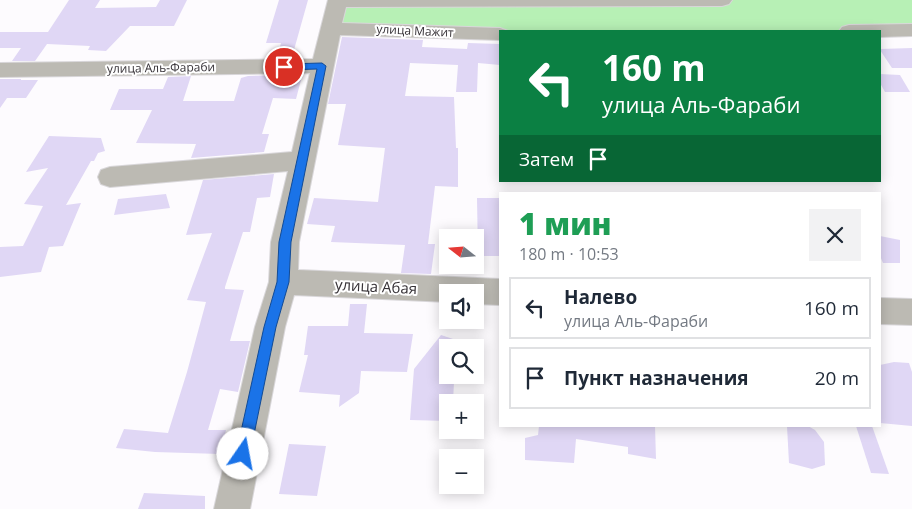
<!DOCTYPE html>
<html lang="ru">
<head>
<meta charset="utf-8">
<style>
	:root { --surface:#fff; --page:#f2f2f3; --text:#1f2937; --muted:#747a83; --line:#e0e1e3 }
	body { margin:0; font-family:"Open Sans",sans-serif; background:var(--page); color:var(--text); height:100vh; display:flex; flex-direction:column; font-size:19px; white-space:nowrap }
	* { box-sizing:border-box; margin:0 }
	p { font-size:16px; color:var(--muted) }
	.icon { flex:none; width:28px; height:28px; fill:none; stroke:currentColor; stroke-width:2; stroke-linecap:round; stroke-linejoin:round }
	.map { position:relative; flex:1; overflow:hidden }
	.drawer { position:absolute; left:499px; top:192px; width:382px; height:235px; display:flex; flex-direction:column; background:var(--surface); border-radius:0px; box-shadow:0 2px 12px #0003 }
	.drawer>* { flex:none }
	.guide { position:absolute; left:499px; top:30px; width:382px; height:152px; border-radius:0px; box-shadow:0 2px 12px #0003; background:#0b8043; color:#fff; overflow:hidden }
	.needle { width:32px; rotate:287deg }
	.controls { position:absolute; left:439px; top:229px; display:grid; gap:10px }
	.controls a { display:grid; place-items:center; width:45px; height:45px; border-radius:0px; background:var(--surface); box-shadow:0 2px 12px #0003; font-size:25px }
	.pin { position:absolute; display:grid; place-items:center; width:42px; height:42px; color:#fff; margin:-21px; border:2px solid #fff; border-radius:50%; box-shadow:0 1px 5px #0007 }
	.me { position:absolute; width:55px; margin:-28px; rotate:12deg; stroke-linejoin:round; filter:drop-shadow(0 0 4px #0008) }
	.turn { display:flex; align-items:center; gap:18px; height:105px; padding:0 20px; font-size:22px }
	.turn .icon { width:65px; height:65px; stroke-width:2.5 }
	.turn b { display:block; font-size:35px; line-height:42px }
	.then { display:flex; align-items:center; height:48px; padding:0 20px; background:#0003; gap:10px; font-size:19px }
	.round { display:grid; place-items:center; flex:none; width:52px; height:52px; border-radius:0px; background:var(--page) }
	.head { display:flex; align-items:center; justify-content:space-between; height:85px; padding:0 20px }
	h1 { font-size:30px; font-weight:800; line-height:38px; color:#1e9e55 }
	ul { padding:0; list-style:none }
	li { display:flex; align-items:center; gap:15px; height:62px; margin:0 10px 8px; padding:0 10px; border:2px solid var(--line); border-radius:0px }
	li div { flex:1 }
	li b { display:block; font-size:19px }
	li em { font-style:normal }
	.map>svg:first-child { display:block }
	.green { fill:#b7f0b5 }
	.building { fill:#e0d7f5 }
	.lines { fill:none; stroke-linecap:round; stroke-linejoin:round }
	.minor-casing { stroke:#d9d7da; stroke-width:2 }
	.minor { fill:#bcbab3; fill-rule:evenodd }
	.route { fill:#1a73e8; stroke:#114b97 }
	.labels { text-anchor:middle; stroke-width:4; stroke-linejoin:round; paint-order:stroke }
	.far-street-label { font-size:12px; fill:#363237; stroke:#fff }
	.street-label { font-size:15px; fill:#363237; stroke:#fff }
</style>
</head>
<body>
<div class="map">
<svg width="912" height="509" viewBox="0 0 912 509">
	<rect width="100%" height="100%" fill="#fdfbfe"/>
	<path class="green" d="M 529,0 L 912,0 L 912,30 L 436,32 L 327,22 L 333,2 Z"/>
	<g class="building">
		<path d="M 69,0 L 100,0 L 95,8 L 156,7 L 160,0 L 187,0 L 174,26 L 130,26 L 106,51 L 88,50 L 90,46 L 47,44 L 35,61 L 12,61 L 21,48 L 0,48 L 0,32 L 48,32 Z"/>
		<path d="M 279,0 L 308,0 L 292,57 L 277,58 L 281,43 L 266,43 Z"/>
		<path d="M 342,37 L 423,40 L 422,47 L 467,49 L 468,43 L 500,44 L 500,65 L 478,63 L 477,92 L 456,92 L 458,65 L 410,63 L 405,96 L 454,97 L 456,148 L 458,148 L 458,187 L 435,186 L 428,244 L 435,244 L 431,274 L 401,273 L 405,245 L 331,242 L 335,226 L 307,224 L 314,198 L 378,202 L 385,148 L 338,145 L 346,104 L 328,104 Z"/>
		<path d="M 912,48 L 912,68 L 892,68 L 880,50 L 880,49 Z"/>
		<path d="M 880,74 L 900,75 L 910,92 L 885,92 L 880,83 Z"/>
		<path d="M 288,75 L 286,80 L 301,80 L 296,99 L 273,98 L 262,134 L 269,134 L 264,152 L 191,158 L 196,144 L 136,143 L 152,110 L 110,110 L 119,89 L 163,89 L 168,77 L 191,76 L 183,101 L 234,101 L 241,78 L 248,76 Z"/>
		<path d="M 0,79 L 21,79 L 21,80 L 38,80 L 26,98 L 7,98 L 0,108 Z"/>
		<path d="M 49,136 L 101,138 L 105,151 L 98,153 L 94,161 L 91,161 L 66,205 L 81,203 L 63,246 L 49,247 L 41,272 L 0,277 L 0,247 L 23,246 L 43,206 L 24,204 L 48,168 L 26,172 Z"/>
		<path d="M 274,174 L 270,197 L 257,198 L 250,232 L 243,232 L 225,287 L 225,289 L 244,290 L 230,341 L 250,341 L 238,392 L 220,389 L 208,430 L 226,430 L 220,454 L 155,452 L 116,448 L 124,429 L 168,433 L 187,372 L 206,302 L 187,300 L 212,233 L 186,235 L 203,180 Z"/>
		<path d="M 166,194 L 170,208 L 114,215 L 118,199 Z"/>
		<path d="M 477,198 L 500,198 L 500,256 L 478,256 Z"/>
		<path d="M 880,236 L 900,240 L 900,263 L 883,263 L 880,256 Z"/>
		<path d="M 350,304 L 367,304 L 364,333 L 413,334 L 407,372 L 361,371 L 359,393 L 339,407 L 340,395 L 299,392 L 308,355 L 304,355 L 308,326 L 348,326 Z"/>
		<path d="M 441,335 L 453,339 L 459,348 L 448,348 L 448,375 L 459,375 L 459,382 L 454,382 L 453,402 L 448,402 L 448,421 L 410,420 L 414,369 Z"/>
		<path d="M 894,362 L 909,363 L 912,372 L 912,426 L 880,423 L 880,365 Z"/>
		<path d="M 539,426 L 655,426 L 656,459 L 628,454 L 628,447 L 576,439 L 574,463 L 525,460 L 525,438 L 538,435 Z"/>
		<path d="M 787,426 L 808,426 L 815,430 L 824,442 L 825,465 L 812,469 L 789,463 Z"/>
		<path d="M 856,426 L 872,426 L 889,474 L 871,473 Z"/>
		<path d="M 289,444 L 326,446 L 317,496 L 279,494 Z"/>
		<path d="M 144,493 L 205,496 L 205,509 L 138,509 Z"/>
	</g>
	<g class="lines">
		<defs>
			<g id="minor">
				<path d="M 328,0 L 732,0 L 729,4 L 722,6 L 346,7 L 342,23 L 500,28 L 508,31 L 500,31 L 500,40 L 340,35 L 299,242 L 298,270 L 500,279 L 500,305 L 475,304 L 475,292 L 448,292 L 448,302 L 294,295 L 285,327 L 250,509 L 214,509 L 255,327 L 269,282 L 271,242 L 288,171 L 110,187 L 101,184 L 98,177 L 101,170 L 110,167 L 292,152 L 310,73 L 0,77 L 0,63 L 313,59 Z"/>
				<path d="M 912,24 L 912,36 L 880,37 L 880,31 L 839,31 L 842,27 L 849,25 Z"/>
				<path d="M 880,298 L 912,299 L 912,325 L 880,324 Z"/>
			</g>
		</defs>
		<use href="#minor" class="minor-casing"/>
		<use href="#minor" class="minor"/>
	</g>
	<path class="route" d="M 322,63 L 326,66 L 291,242 L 289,282 L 276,327 L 250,454 L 248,459 L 243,462 L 238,459 L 236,454 L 264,327 L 277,282 L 279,242 L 317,69 L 284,70 L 279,67 L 284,64 Z"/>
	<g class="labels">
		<g class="far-street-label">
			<text transform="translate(415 31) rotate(3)" y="4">улица Мажит</text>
			<text transform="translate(161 68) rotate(-1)" y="4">улица Аль-Фараби</text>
		</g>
		<g class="street-label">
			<text transform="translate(376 287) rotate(3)" y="5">улица Абая</text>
		</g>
	</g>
</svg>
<div class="controls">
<a><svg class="needle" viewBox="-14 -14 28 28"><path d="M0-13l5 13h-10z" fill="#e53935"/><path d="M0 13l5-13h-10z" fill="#747a83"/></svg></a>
<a><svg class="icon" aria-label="sound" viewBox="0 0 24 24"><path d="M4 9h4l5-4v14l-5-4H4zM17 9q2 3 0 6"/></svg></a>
<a><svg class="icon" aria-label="search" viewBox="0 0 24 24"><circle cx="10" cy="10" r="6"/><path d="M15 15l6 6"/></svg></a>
<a>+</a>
<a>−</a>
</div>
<div class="pin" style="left:284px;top:67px;background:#d93025"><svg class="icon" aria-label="arrive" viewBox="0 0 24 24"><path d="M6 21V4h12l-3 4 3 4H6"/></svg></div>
<svg class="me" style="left:243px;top:454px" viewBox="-20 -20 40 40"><circle r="19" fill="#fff"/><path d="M0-13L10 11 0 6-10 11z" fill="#1a73e8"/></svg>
<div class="guide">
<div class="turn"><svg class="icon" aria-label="left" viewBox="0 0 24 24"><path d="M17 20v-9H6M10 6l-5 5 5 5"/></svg><div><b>160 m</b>улица Аль-Фараби</div></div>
<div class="then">Затем<svg class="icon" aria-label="arrive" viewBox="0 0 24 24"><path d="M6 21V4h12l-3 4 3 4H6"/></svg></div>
</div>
<section class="drawer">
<div class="head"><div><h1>1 мин</h1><p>180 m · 10:53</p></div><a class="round"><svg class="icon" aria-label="close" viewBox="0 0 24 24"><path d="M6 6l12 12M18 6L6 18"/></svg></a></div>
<ul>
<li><svg class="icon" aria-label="left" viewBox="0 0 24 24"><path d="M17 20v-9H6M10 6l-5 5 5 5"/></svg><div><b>Налево</b><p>улица Аль-Фараби</p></div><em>160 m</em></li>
<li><svg class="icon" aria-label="arrive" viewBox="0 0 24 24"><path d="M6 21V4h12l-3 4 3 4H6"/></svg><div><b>Пункт назначения</b></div><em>20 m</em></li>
</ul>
</section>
</div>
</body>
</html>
